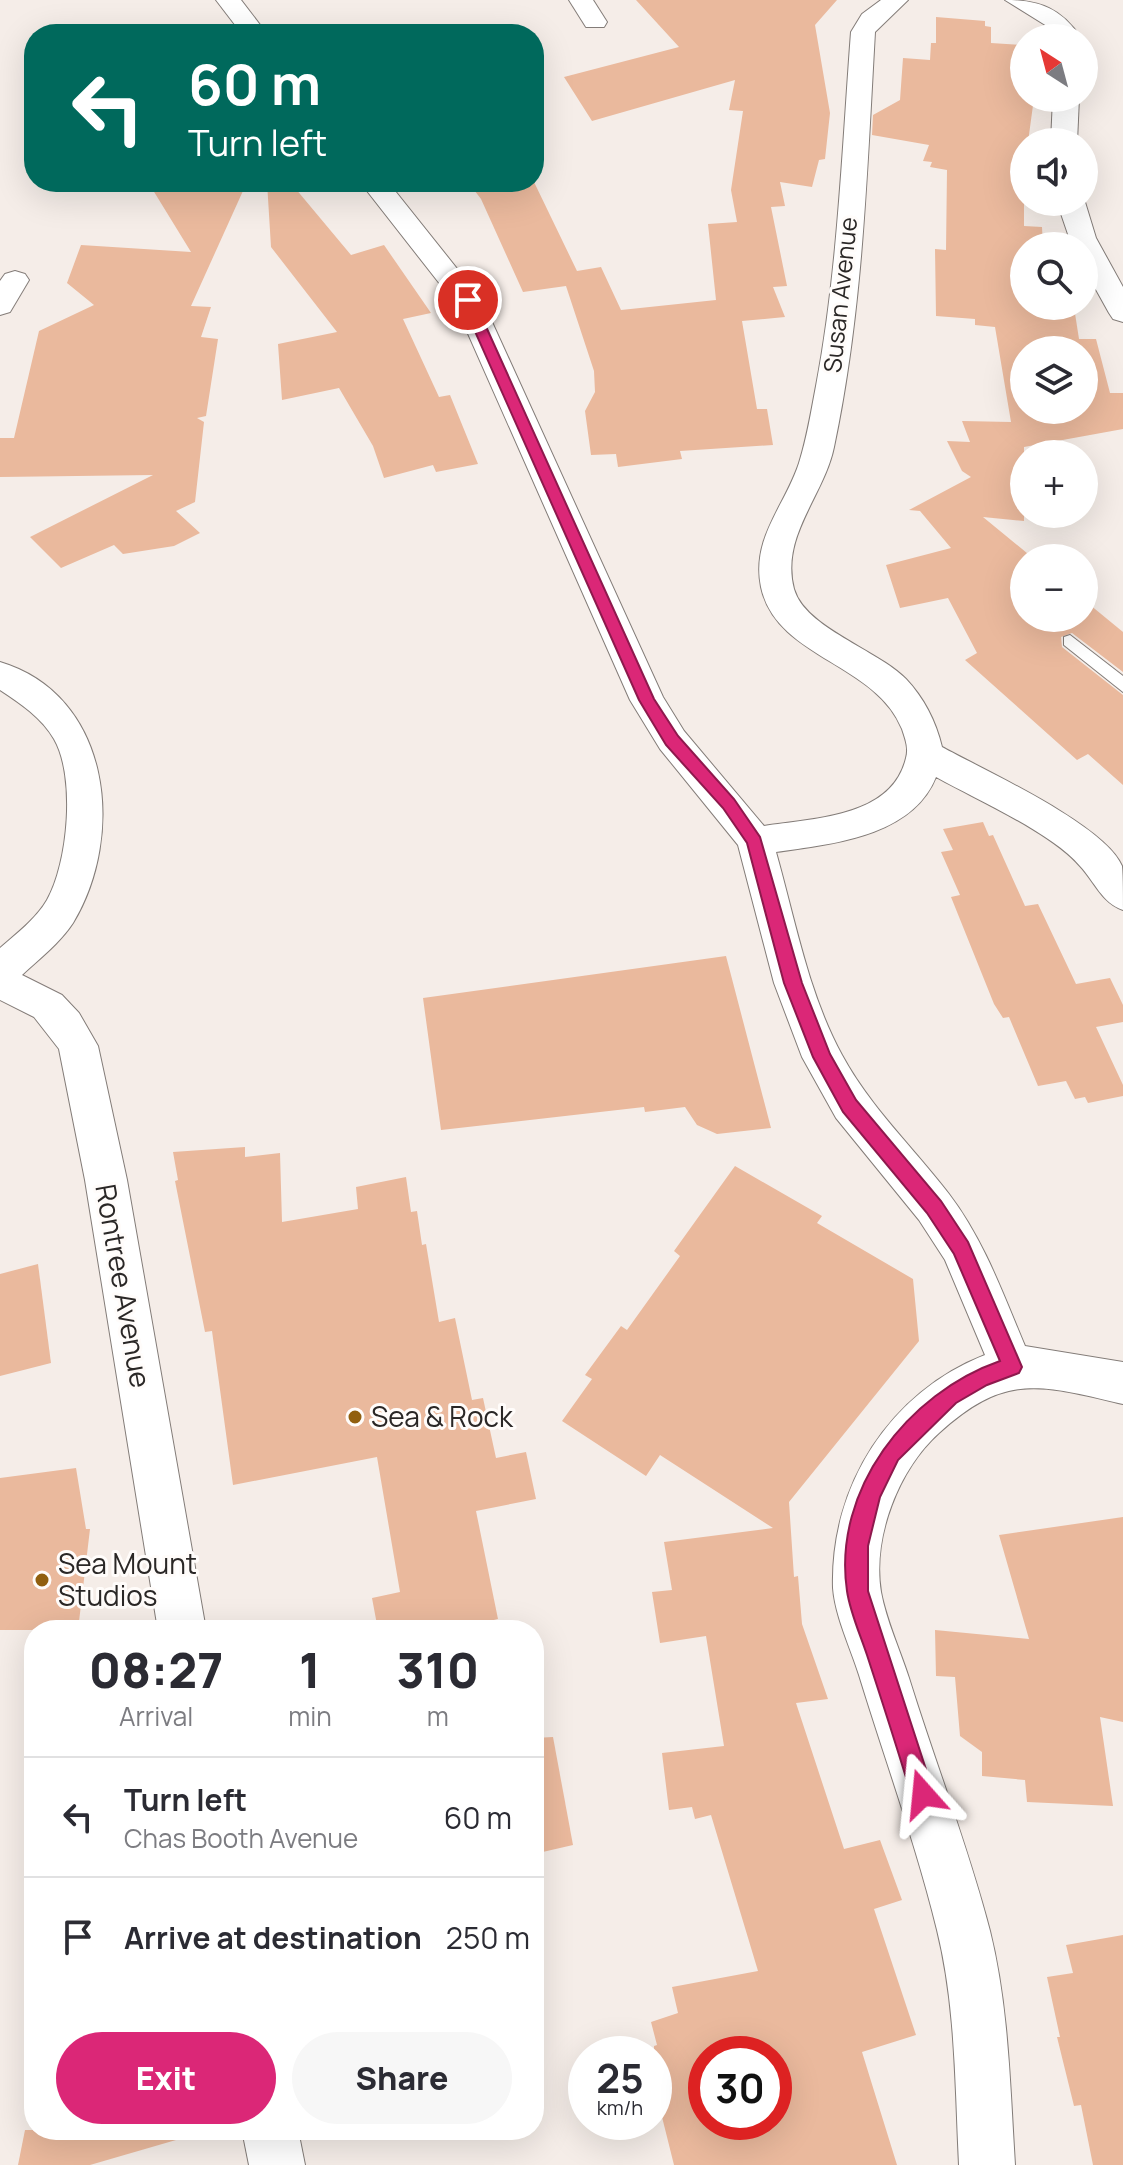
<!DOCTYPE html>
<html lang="en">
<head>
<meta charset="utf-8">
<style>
	:root { --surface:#fff; --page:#f7f7f7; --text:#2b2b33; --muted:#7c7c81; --line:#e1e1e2; --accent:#db2777 }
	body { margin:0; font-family:Manrope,sans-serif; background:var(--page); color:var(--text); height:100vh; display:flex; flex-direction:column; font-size:30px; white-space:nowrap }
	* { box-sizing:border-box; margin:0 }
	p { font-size:26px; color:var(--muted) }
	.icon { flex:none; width:44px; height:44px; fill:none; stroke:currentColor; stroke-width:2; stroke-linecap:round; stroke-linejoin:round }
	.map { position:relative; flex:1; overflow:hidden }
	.side { position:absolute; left:24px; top:1620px; width:520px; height:520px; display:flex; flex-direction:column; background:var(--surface); border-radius:32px; box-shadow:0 8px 32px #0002 }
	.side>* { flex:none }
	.hud { position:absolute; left:24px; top:24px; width:520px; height:168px; border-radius:32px; box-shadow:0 8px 32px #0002; background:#00695c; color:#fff; overflow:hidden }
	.needle { width:52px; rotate:324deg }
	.buttons { position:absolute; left:1010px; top:24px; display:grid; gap:16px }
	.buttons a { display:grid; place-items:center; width:88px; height:88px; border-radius:50%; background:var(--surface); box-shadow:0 8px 32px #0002; font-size:40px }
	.speed { position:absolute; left:568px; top:2036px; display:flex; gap:16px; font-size:40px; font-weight:700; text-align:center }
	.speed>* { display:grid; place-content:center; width:104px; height:104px; border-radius:50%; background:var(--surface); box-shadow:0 8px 32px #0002; line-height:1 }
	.speed small { font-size:20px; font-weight:400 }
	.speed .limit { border:12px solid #d22; background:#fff; color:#111 }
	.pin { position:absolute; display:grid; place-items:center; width:68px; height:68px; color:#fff; margin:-34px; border:4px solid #fff; border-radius:50%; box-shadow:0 2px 8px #0007 }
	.me { position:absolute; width:88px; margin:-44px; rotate:342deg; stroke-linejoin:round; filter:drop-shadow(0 0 6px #0008) }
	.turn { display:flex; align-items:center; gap:28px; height:168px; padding:0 32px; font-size:36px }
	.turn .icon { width:104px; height:104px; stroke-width:2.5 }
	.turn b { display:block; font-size:56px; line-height:68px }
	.eta { display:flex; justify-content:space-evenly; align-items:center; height:136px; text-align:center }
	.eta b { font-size:48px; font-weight:800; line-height:56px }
	.button { display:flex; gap:16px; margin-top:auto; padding:16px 32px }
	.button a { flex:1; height:92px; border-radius:48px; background:var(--accent); color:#fff; font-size:32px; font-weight:800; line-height:92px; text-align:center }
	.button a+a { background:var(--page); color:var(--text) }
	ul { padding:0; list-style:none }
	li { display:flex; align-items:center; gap:24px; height:120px; padding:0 32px; border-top:2px solid var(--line) }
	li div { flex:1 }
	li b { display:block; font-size:30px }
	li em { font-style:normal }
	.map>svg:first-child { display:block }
	.building { fill:#eab99d; fill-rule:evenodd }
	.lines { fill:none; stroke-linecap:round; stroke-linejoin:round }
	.lane-casing { stroke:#837c78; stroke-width:2 }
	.street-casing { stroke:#837c78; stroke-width:2 }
	.lane { fill:#fff; fill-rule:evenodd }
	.street { fill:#fff; fill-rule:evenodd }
	.route { fill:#db2777; stroke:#8e194d; stroke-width:2 }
	.poi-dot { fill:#915f0f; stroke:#fffcfa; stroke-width:3 }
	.labels { text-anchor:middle; stroke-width:6; stroke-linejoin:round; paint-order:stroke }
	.far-street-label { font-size:24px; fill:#2a2726; stroke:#fffcfa }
	.street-label { font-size:28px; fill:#2a2726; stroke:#fffcfa }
	.poi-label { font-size:28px; fill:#2a2726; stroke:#fffcfa; text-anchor:start }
</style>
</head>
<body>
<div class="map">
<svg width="1123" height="2165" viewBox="0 0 1123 2165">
	<rect width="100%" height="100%" fill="#f5ede8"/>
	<g class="building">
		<path d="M 636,0 L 837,0 L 815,25 L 830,113 L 825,159 L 819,160 L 812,187 L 780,182 L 785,206 L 771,207 L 787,286 L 773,287 L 785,317 L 742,321 L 757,409 L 767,409 L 773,445 L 680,451 L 682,459 L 618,467 L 616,454 L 591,455 L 585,411 L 595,392 L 594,371 L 566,286 L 523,292 L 481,199 L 468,182 L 534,182 L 577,271 L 601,267 L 621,310 L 716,300 L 708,224 L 737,222 L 731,190 L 743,111 L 729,110 L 735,80 L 592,121 L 564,77 L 679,47 Z"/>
		<path d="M 936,17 L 985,21 L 985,26 L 991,27 L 991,43 L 1024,45 L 1024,98 L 1034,98 L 1028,142 L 1024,142 L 1024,226 L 1042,227 L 1043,246 L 1024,246 L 1024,306 L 1074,307 L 1079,339 L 1096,339 L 1110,393 L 1123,393 L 1123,429 L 1024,447 L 1024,521 L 983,517 L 1033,558 L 1024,558 L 1024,618 L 1084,618 L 1084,600 L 1123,632 L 1123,672 L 1072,633 L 1061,637 L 1062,647 L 1123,695 L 1123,785 L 1088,754 L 1077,760 L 965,660 L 977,653 L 948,598 L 900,608 L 886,565 L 951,548 L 920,511 L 909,510 L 971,477 L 962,471 L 947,441 L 970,442 L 962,421 L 1011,422 L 995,327 L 975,325 L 975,319 L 936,316 L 935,249 L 946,250 L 947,170 L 930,167 L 932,162 L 923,161 L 929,145 L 872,135 L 873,115 L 900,100 L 903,58 L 930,60 L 931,43 L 936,43 ZM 1024,350 L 1084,350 L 1084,410 L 1024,410 Z"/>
		<path d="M 148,182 L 247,182 L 191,306 L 211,307 L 201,337 L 218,339 L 206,416 L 197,418 L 204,422 L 195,502 L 176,511 L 200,533 L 174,546 L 123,554 L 114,545 L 61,568 L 30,537 L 153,475 L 0,477 L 0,438 L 14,438 L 39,331 L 94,305 L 67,283 L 81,245 L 191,252 Z"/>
		<path d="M 267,182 L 290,182 L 351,255 L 384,245 L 431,313 L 403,319 L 439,397 L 450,395 L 478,464 L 436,472 L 433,465 L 384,478 L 373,446 L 339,388 L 282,400 L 278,344 L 337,332 L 271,247 Z"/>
		<path d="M 983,822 L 989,836 L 993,835 L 1025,906 L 1038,904 L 1076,984 L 1110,978 L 1123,1005 L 1123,1022 L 1096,1027 L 1123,1085 L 1123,1096 L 1088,1103 L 1085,1097 L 1075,1099 L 1066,1081 L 1038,1086 L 1009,1017 L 1003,1018 L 994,1004 L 951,897 L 960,895 L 941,852 L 953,850 L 943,829 Z"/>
		<path d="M 726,956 L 771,1128 L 717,1134 L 697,1125 L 685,1107 L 645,1112 L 644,1107 L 441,1130 L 423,998 Z"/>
		<path d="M 245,1147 L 245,1157 L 280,1153 L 282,1222 L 358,1209 L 356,1187 L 406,1177 L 411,1212 L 417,1211 L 422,1245 L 426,1244 L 439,1322 L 455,1318 L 472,1400 L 483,1398 L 496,1458 L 526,1452 L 536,1499 L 476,1511 L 498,1619 L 451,1630 L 378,1630 L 372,1598 L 400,1592 L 377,1457 L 233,1485 L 212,1331 L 205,1332 L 175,1181 L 178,1180 L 173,1152 Z"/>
		<path d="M 735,1166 L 822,1216 L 817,1223 L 913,1279 L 919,1341 L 789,1502 L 794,1577 L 798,1576 L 802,1624 L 828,1699 L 796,1703 L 844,1849 L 880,1840 L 902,1900 L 874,1909 L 916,2035 L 862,2052 L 897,2165 L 674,2165 L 654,2085 L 654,2046 L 657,2045 L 651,2022 L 678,2013 L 672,1987 L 758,1971 L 711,1815 L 695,1819 L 692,1807 L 669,1810 L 662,1753 L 724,1746 L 706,1636 L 660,1643 L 652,1592 L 672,1590 L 664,1542 L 773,1528 L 660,1455 L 646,1476 L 562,1421 L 592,1379 L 585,1375 L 621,1326 L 627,1330 L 680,1256 L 674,1251 ZM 706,2054 L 774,2054 L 774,2122 L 706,2122 Z"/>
		<path d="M 38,1264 L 51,1363 L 0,1376 L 0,1274 Z"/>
		<path d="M 76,1468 L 86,1529 L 90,1529 L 78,1630 L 0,1630 L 0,1478 Z"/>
		<path d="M 1123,1517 L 1123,1722 L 1100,1717 L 1113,1806 L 1027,1802 L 1025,1780 L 982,1776 L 982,1752 L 960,1736 L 955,1677 L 936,1676 L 935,1630 L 1029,1639 L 999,1535 Z"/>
		<path d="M 553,1737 L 573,1845 L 534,1854 L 534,1738 Z"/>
		<path d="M 1123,1935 L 1123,2165 L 1093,2165 L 1081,2105 L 1074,2106 L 1057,2037 L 1060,2037 L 1047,1977 L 1073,1973 L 1066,1945 Z"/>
		<path d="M 25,2130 L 175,2130 L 176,2140 L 90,2165 L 18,2165 Z"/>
	</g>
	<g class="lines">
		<defs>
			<path id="lane" d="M 1070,635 L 1123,676 L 1123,692 L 1064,645 L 1064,637 Z"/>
			<g id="street">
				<path d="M 216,0 L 241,0 L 267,34 L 242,34 Z"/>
				<path d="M 569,0 L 593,0 L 607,22 L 604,27 L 586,27 Z"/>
				<path d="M 881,0 L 908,0 L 875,32 C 867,171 863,310 834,447 C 824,496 780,536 794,589 C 805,628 878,650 906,679 C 924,698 936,722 942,747 C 984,770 1105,825 1122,866 C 1123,877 1123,898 1123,910 C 1102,903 1095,882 1080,866 C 1051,832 977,800 936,777 C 912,837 832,844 776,852 C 795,919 808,993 842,1055 C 870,1107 913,1147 949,1194 C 984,1240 1003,1294 1025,1346 L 1123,1362 L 1123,1404 C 1041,1385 1006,1372 939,1433 C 899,1469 872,1537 881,1592 C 886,1620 900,1650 909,1678 C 935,1762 968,1846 990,1931 C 1009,2008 1010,2087 1015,2165 L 959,2165 C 955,2086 956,2007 937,1930 C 916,1844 885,1760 859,1675 C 851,1649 835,1616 833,1588 C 830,1486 890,1392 985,1355 L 945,1260 L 919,1220 L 836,1118 L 802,1057 L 774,983 L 738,845 L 660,749 L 630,700 L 454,302 L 360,182 L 388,182 L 482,300 L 663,697 L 684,731 L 764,826 C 813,818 892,818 906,758 C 909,748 905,738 902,729 C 876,663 776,658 761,587 C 751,538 785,506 799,463 C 807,438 811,412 816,386 C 838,270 842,150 851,32 L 862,14 Z"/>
				<path d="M 1005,0 C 1040,0 1062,9 1081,38 L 1057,38 L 1050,28 Z"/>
				<path d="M 1053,98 L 1079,98 L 1077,142 L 1051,142 Z"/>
				<path d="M 1057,202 L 1085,202 L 1096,238 L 1123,287 L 1123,322 L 1113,319 L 1109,313 L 1084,268 L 1084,246 L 1072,246 Z"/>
				<path d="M 15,271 L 25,274 L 29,280 L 10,312 L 0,315 L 0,281 L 5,274 Z"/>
				<path d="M 0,662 C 111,695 126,835 73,923 C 60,943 39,959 22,975 L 62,995 L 79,1013 L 98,1046 L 127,1180 L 206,1630 L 158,1630 L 85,1180 L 59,1049 L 34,1017 L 0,1000 L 0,948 C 16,934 36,919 47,900 C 68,863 76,777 54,739 C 42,718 20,703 0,690 Z"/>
				<path d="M 242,2130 L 298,2130 L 305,2165 L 249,2165 Z"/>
			</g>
		</defs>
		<use href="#lane" class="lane-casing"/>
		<use href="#street" class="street-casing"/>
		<use href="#lane" class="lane"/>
		<use href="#street" class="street"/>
	</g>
	<path class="route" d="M 468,296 L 474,300 L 654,699 L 678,736 L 734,799 L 760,837 L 802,983 L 830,1054 L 856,1100 L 941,1201 L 968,1242 L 1022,1367 L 1019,1373 L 987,1385 L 956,1403 L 898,1460 L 880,1497 L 868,1546 L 868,1591 L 934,1794 L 931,1802 L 923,1805 L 915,1802 L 911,1794 C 897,1747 882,1701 867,1655 C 860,1634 850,1612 847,1591 C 832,1490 908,1393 1000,1361 L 954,1254 L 927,1213 L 843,1112 L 813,1057 L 784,983 L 747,843 L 723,808 L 666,745 L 639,700 L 461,300 Z"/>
	<g class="poi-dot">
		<circle cx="355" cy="1417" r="8"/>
		<circle cx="42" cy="1580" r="8"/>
	</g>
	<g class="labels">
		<g class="far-street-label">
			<text transform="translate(841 295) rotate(-84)" y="8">Susan Avenue</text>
		</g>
		<g class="street-label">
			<text transform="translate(123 1286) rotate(80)" y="10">Rontree Avenue</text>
		</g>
		<g class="poi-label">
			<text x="371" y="1427">Sea &amp; Rock</text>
			<text x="58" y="1574">Sea Mount<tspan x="58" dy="32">Studios</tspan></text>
		</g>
	</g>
</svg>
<div class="buttons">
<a><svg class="needle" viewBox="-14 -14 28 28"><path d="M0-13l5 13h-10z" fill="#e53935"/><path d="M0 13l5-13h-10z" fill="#7c7c81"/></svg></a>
<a><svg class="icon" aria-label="sound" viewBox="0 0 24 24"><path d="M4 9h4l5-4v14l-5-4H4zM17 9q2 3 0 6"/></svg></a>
<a><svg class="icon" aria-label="search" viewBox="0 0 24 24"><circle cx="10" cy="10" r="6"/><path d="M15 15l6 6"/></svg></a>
<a><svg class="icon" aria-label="layers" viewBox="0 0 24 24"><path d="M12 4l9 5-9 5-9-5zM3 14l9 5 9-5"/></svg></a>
<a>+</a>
<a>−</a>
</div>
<div class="speed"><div>25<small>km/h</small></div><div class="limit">30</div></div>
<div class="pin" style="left:468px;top:300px;background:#d93025"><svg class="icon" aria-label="arrive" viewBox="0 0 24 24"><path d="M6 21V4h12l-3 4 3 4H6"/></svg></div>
<svg class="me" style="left:923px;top:1794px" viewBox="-20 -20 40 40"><path d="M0-17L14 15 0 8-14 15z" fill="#db2777" stroke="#fff" stroke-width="4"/></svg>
<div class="hud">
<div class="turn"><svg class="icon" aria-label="left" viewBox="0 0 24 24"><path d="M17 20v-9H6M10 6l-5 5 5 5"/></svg><div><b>60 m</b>Turn left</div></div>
</div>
<section class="side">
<div class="eta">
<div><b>08:27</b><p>Arrival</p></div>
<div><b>1</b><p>min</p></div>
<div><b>310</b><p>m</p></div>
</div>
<ul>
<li><svg class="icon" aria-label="left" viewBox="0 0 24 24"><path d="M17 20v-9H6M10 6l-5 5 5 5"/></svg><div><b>Turn left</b><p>Chas Booth Avenue</p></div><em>60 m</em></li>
<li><svg class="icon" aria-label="arrive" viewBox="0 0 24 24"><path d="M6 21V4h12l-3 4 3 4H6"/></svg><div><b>Arrive at destination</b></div><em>250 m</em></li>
</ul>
<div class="button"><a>Exit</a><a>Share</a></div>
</section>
</div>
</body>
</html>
